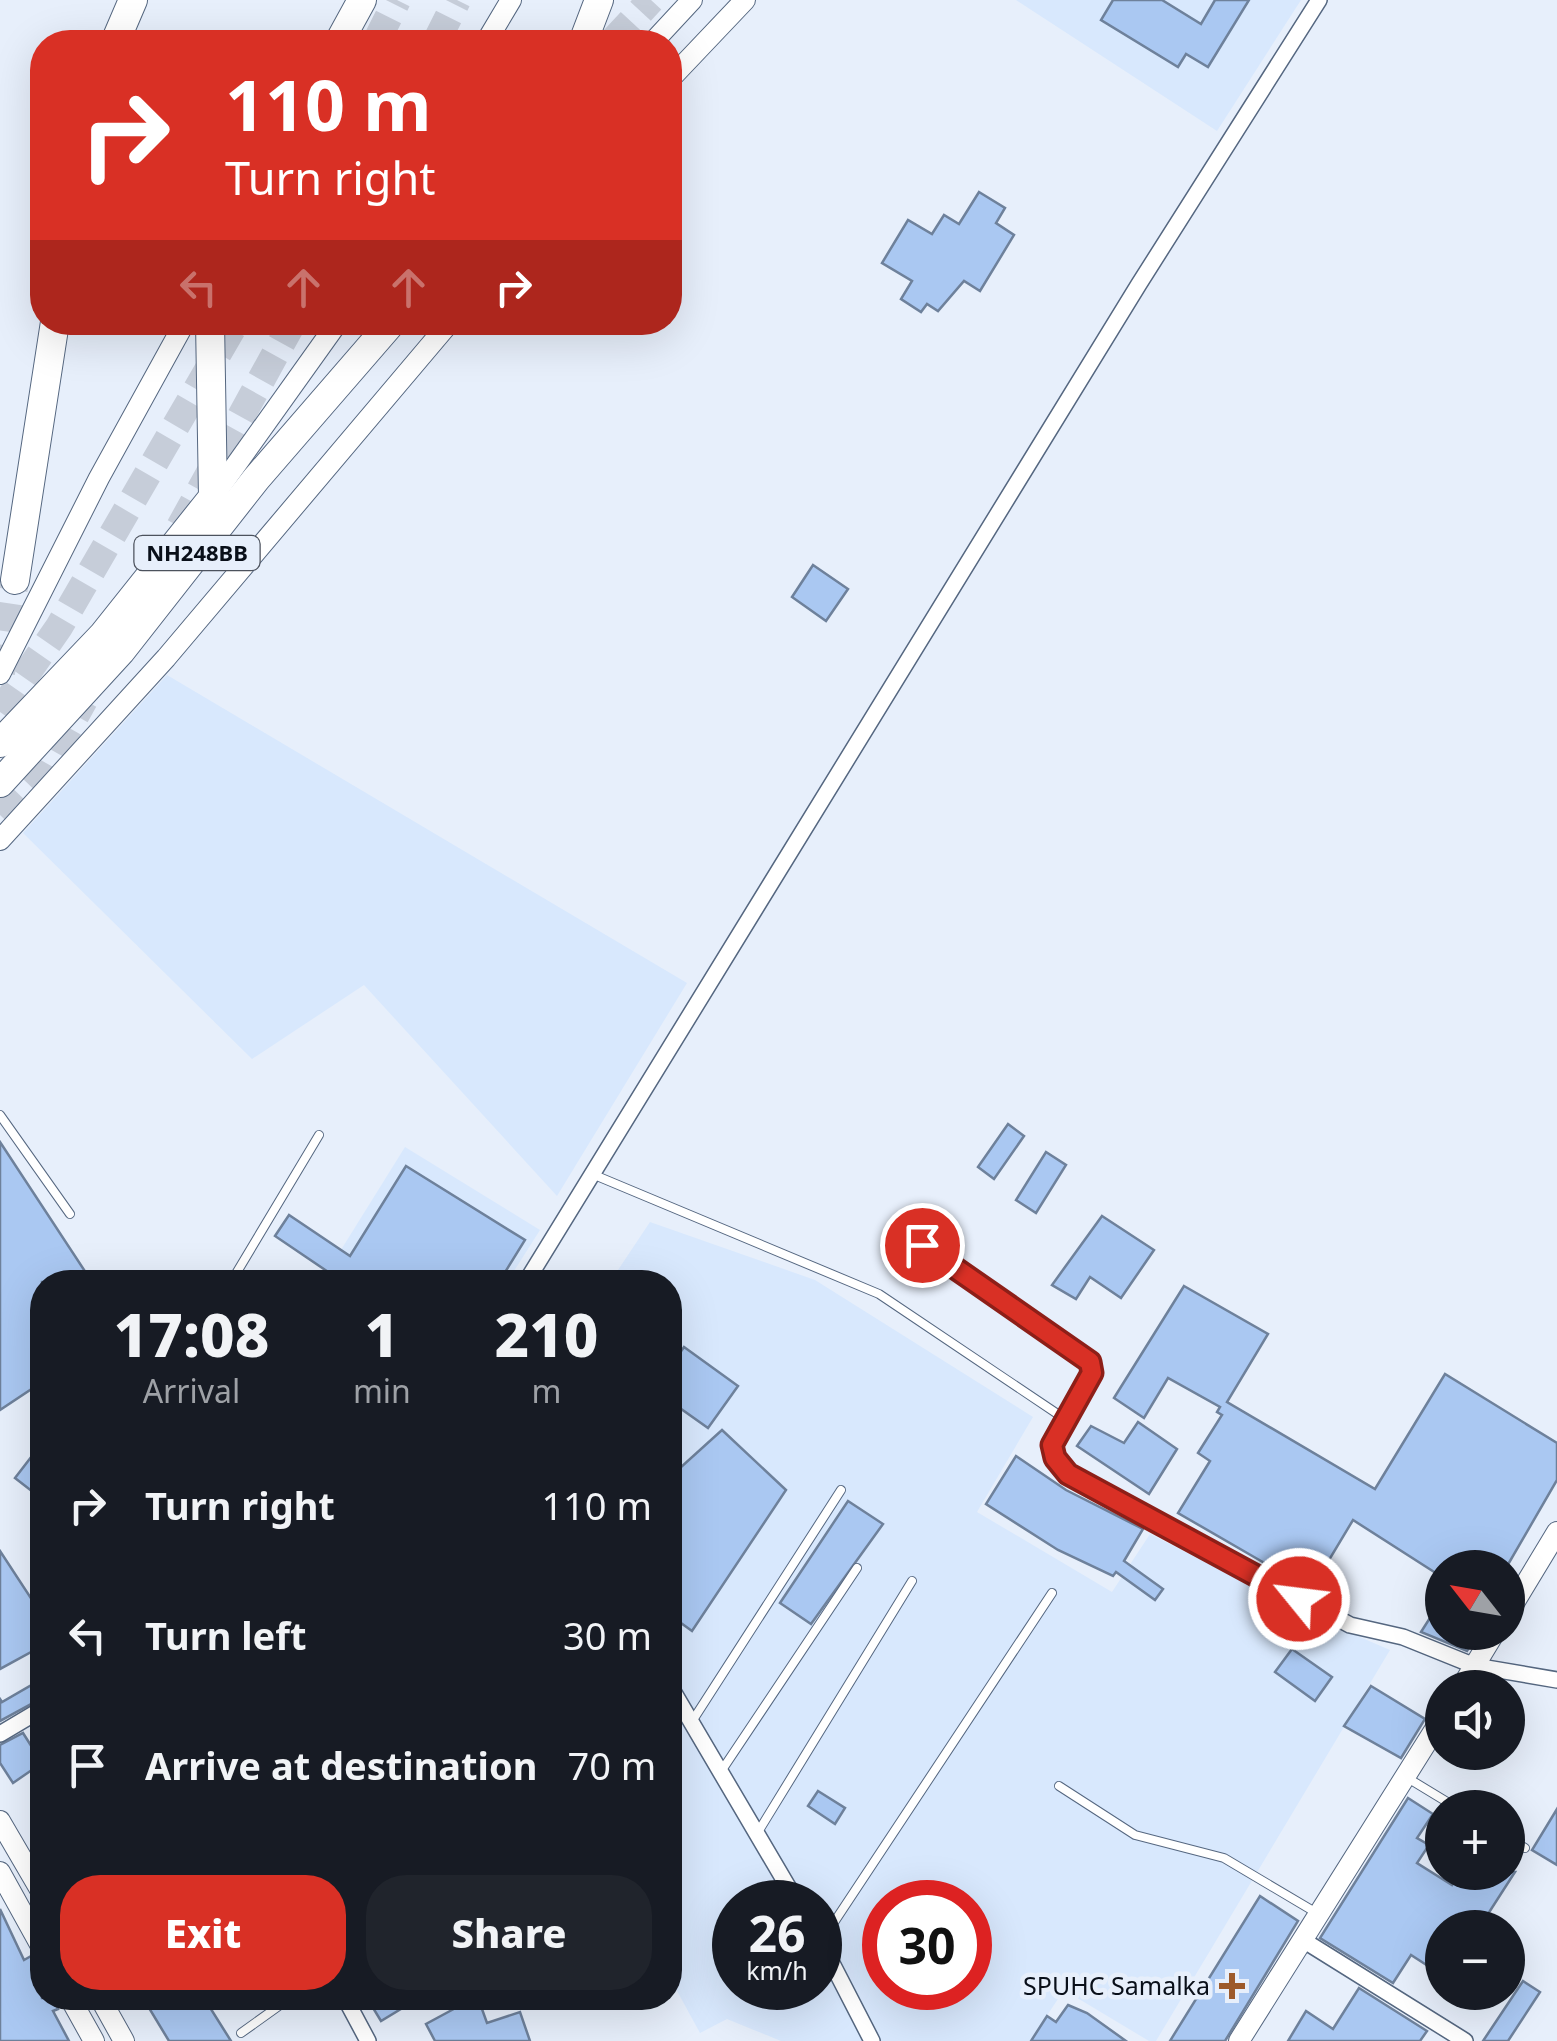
<!DOCTYPE html>
<html lang="en">
<head>
<meta charset="utf-8">
<style>
	:root { --surface:#171b24; --page:#20242c; --text:#f1f3f6; --muted:#9ea1a6; --accent:#d93025 }
	body { margin:0; font-family:"Noto Sans",sans-serif; background:var(--page); color:var(--text); height:100vh; display:flex; flex-direction:column; font-size:38px; white-space:nowrap }
	* { box-sizing:border-box; margin:0 }
	p { font-size:32px; color:var(--muted) }
	.icon { flex:none; width:55px; height:55px; fill:none; stroke:currentColor; stroke-width:2; stroke-linecap:round; stroke-linejoin:round }
	.map { position:relative; flex:1; overflow:hidden }
	.panel { position:absolute; left:30px; top:1270px; width:652px; height:740px; display:flex; flex-direction:column; background:var(--surface); border-radius:40px; box-shadow:0 10px 40px #0002 }
	.panel>* { flex:none }
	.hud { position:absolute; left:30px; top:30px; width:652px; height:305px; border-radius:40px; box-shadow:0 10px 40px #0002; background:#d93025; color:#fff; overflow:hidden }
	.needle { width:65px; rotate:301deg }
	.tools { position:absolute; left:1425px; top:1550px; display:grid; gap:20px }
	.tools a { display:grid; place-items:center; width:100px; height:100px; border-radius:50%; background:var(--surface); box-shadow:0 10px 40px #0002; font-size:50px }
	.speed { position:absolute; left:712px; top:1880px; display:flex; gap:20px; font-size:50px; font-weight:700; text-align:center }
	.speed>* { display:grid; place-content:center; width:130px; height:130px; border-radius:50%; background:var(--surface); box-shadow:0 10px 40px #0002; line-height:1 }
	.speed small { font-size:25px; font-weight:400 }
	.speed .limit { border:15px solid #d22; background:#fff; color:#111 }
	.pin { position:absolute; display:grid; place-items:center; width:85px; height:85px; color:#fff; margin:-42px; border:5px solid #fff; border-radius:50%; box-shadow:0 2px 10px #0007 }
	.me { position:absolute; width:110px; margin:-55px; rotate:299deg; stroke-linejoin:round; filter:drop-shadow(0 0 8px #0008) }
	.turn { display:flex; align-items:center; gap:35px; height:210px; padding:0 30px; font-size:45px }
	.turn .icon { width:130px; height:130px; stroke-width:2.5 }
	.turn b { display:block; font-size:70px; line-height:85px }
	.lanes { display:flex; align-items:center; height:95px; padding:0 30px; background:#0003; justify-content:center; gap:50px; direction:ltr }
	.lanes .off { opacity:.35 }
	.eta { display:flex; justify-content:space-evenly; align-items:center; height:170px; text-align:center }
	.eta b { font-size:60px; font-weight:800; line-height:70px }
	.button { display:flex; gap:20px; margin-top:auto; padding:20px 30px }
	.button a { flex:1; height:115px; border-radius:40px; background:var(--accent); color:#fff; font-size:40px; font-weight:800; line-height:115px; text-align:center }
	.button a+a { background:var(--page); color:var(--text) }
	ul { padding:0; list-style:none }
	li { display:flex; align-items:center; gap:30px; height:130px; padding:0 30px }
	li div { flex:1 }
	li b { display:block; font-size:38px }
	li em { font-style:normal }
	.map>svg:first-child { display:block }
	.built { fill:#d8e8fd; fill-rule:evenodd }
	.building { fill:#aac8f2; stroke:#6e819b; stroke-width:2.5 }
	.lines { fill:none; stroke-linecap:round; stroke-linejoin:round }
	.highway-tunnel { stroke:#c6cdd9; stroke-width:28; stroke-dasharray:28 14; stroke-linecap:butt }
	.lane-casing { stroke:#556780; stroke-width:10 }
	.street-casing { stroke:#556780; stroke-width:18 }
	.secondary-casing { stroke:#556780; stroke-width:22 }
	.highway-casing { stroke:#556780; stroke-width:30 }
	.lane { stroke:#fff; stroke-width:8 }
	.street { stroke:#fff; stroke-width:15 }
	.secondary { stroke:#fff; stroke-width:20 }
	.highway { stroke:#fff; stroke-width:28 }
	.route-casing { stroke:#8d1f18; stroke-width:25 }
	.route { stroke:#d93025; stroke-width:18 }
	.poi-dot { fill:#9d5a2a; stroke:#e7effb; stroke-width:4 }
	.labels { text-anchor:middle; stroke-width:9; stroke-linejoin:round; paint-order:stroke }
	.shield { fill:#e7effb; stroke:#4c525d; stroke-width:2.5 }
	.shield-label { font-size:22px; font-weight:bold; fill:#090f19 }
	.poi-label { font-size:25px; fill:#090f19; stroke:#e7effb; text-anchor:end }
</style>
</head>
<body>
<div class="map">
<svg width="1557" height="2041" viewBox="0 0 1557 2041">
	<rect width="100%" height="100%" fill="#e7effb"/>
	<g class="built">
		<path d="M 1016,0 L 1301,0 L 1217,131 Z"/>
		<path d="M 167,675 L 687,983 L 557,1196 L 364,985 L 252,1059 L 23,833 Z"/>
		<path d="M 405,1147 L 540,1230 L 507,1282 L 321,1282 Z"/>
		<path d="M 650,1222 L 815,1280 L 1033,1417 L 977,1512 L 1112,1592 L 1150,1534 L 1302,1612 L 1390,1650 L 1156,2041 L 1149,2041 L 1064,1990 L 1030,2041 L 781,2041 L 727,2019 L 700,2033 L 670,1978 L 670,1282 L 610,1282 ZM 735,1902 L 820,1902 L 820,1988 L 735,1988 ZM 885,1902 L 970,1902 L 970,1988 L 885,1988 Z"/>
	</g>
	<g class="building">
		<path d="M 1113,0 L 1162,0 L 1201,24 L 1215,0 L 1249,0 L 1208,67 L 1186,54 L 1178,67 L 1101,20 Z"/>
		<path d="M 979,192 L 1005,208 L 996,223 L 1014,235 L 980,291 L 964,281 L 938,311 L 927,304 L 921,312 L 901,299 L 912,281 L 882,263 L 908,220 L 932,234 L 944,215 L 959,224 Z"/>
		<path d="M 813,565 L 848,589 L 826,621 L 792,597 Z"/>
		<path d="M 1008,1124 L 1024,1136 L 994,1179 L 978,1167 Z"/>
		<path d="M 0,1142 L 92,1282 L 42,1282 L 42,1382 L 0,1410 Z"/>
		<path d="M 1046,1152 L 1066,1165 L 1036,1213 L 1016,1200 Z"/>
		<path d="M 406,1166 L 525,1240 L 499,1282 L 343,1282 L 275,1236 L 289,1215 L 350,1256 Z"/>
		<path d="M 1102,1216 L 1154,1250 L 1121,1298 L 1090,1277 L 1076,1299 L 1052,1285 Z"/>
		<path d="M 1184,1286 L 1268,1334 L 1227,1402 L 1375,1489 L 1445,1374 L 1557,1443 L 1557,1480 L 1506,1568 L 1442,1568 L 1442,1577 L 1353,1520 L 1311,1590 L 1178,1513 L 1210,1461 L 1198,1453 L 1222,1415 L 1217,1412 L 1220,1407 L 1168,1378 L 1144,1418 L 1114,1398 Z"/>
		<path d="M 684,1347 L 738,1386 L 708,1428 L 670,1401 L 670,1367 Z"/>
		<path d="M 1138,1422 L 1177,1449 L 1149,1494 L 1077,1446 L 1091,1426 L 1124,1443 Z"/>
		<path d="M 722,1430 L 786,1490 L 692,1631 L 670,1615 L 670,1477 Z"/>
		<path d="M 42,1443 L 42,1499 L 15,1478 Z"/>
		<path d="M 1016,1456 L 1066,1490 L 1143,1529 L 1124,1561 L 1163,1589 L 1155,1600 L 1116,1572 L 1113,1576 L 1058,1550 L 986,1504 Z"/>
		<path d="M 848,1501 L 883,1524 L 811,1624 L 780,1603 Z"/>
		<path d="M 0,1551 L 42,1615 L 42,1646 L 0,1669 Z"/>
		<path d="M 1442,1599 L 1442,1632 L 1479,1632 L 1467,1651 L 1421,1632 Z"/>
		<path d="M 1292,1649 L 1332,1677 L 1315,1701 L 1275,1672 Z"/>
		<path d="M 42,1679 L 42,1698 L 0,1721 L 0,1699 L 2,1702 Z"/>
		<path d="M 1371,1686 L 1425,1719 L 1401,1758 L 1344,1726 Z"/>
		<path d="M 23,1733 L 42,1763 L 13,1783 L 0,1763 L 0,1745 Z"/>
		<path d="M 818,1791 L 845,1808 L 835,1824 L 808,1806 Z"/>
		<path d="M 1408,1798 L 1433,1814 L 1417,1838 L 1429,1845 L 1417,1863 L 1452,1885 L 1460,1872 L 1515,1872 L 1479,1928 L 1442,1928 L 1442,1975 L 1411,1955 L 1393,1983 L 1320,1938 Z"/>
		<path d="M 1557,1809 L 1557,1865 L 1532,1850 Z"/>
		<path d="M 1260,1896 L 1298,1921 L 1225,2041 L 1170,2041 Z"/>
		<path d="M 0,1909 L 24,1960 L 31,1956 L 38,1965 L 42,1998 L 53,1998 L 58,2009 L 53,2011 L 69,2041 L 0,2041 Z"/>
		<path d="M 1523,1981 L 1540,1992 L 1508,2041 L 1483,2041 Z"/>
		<path d="M 1359,1988 L 1427,2031 L 1420,2041 L 1288,2041 L 1306,2011 L 1333,2029 Z"/>
		<path d="M 143,1998 L 204,1998 L 231,2041 L 169,2041 Z"/>
		<path d="M 367,1998 L 419,1998 L 381,2021 Z"/>
		<path d="M 461,1998 L 478,1998 L 487,2023 L 520,2012 L 530,2041 L 435,2041 L 426,2024 L 463,2004 Z"/>
		<path d="M 1068,2005 L 1087,2013 L 1126,2041 L 1031,2041 L 1047,2016 L 1056,2022 Z"/>
	</g>
	<g class="lines">
		<g class="highway-tunnel">
			<path d="M 376,42 L 397,0"/>
			<path d="M 436,42 L 457,0"/>
			<path d="M 612,42 L 651,0"/>
			<path d="M 180,527 L 293,322"/>
			<path d="M 1,673 L 15,580"/>
			<path d="M 0,712 L 59,627 L 236,322"/>
			<path d="M 0,815 L 47,766 L 84,700"/>
		</g>
		<defs>
			<g id="lane">
				<path d="M 0,1115 L 70,1214"/>
				<path d="M 592,1174 L 879,1294 L 1065,1419"/>
				<path d="M 231,1282 L 319,1135"/>
				<path d="M 691,1723 L 841,1490"/>
				<path d="M 720,1773 L 857,1568"/>
				<path d="M 1406,1777 L 1457,1808"/>
				<path d="M 1059,1786 L 1135,1835 L 1224,1858 L 1315,1912"/>
				<path d="M 758,1832 L 912,1581"/>
				<path d="M 1508,1838 L 1525,1848"/>
				<path d="M 821,1942 L 1052,1593"/>
				<path d="M 241,2033 L 290,1998"/>
			</g>
			<g id="street">
				<path d="M 922,1245 L 1092,1365 L 1092,1373 L 1052,1445 L 1067,1475 L 1350,1625 L 1403,1637 L 1475,1666 L 1557,1680"/>
				<path d="M 526,1282 L 1139,284 L 1319,0"/>
				<path d="M 670,1686 L 797,1902"/>
				<path d="M 0,1734 L 42,1709"/>
				<path d="M 820,1940 L 872,2041"/>
				<path d="M 1303,1940 L 1465,2041"/>
				<path d="M 345,1998 L 368,2041"/>
			</g>
			<g id="secondary">
				<path d="M 486,42 L 511,0"/>
				<path d="M 653,42 L 692,0"/>
				<path d="M 670,79 L 745,0"/>
				<path d="M 213,497 L 338,322"/>
				<path d="M 0,674 L 99,478 L 185,322"/>
				<path d="M 0,840 L 166,658 L 450,322"/>
				<path d="M 1508,1613 L 1557,1532"/>
				<path d="M 1461,1688 L 1495,1632"/>
				<path d="M 0,1821 L 42,1893"/>
				<path d="M 0,1872 L 42,1948"/>
				<path d="M 70,1998 L 94,2041"/>
				<path d="M 100,1998 L 124,2041"/>
				<path d="M 1239,2041 L 1442,1718"/>
			</g>
			<g id="highway">
				<path d="M 115,42 L 133,0"/>
				<path d="M 339,42 L 362,0"/>
				<path d="M 583,42 L 599,0"/>
				<path d="M 15,580 L 55,322"/>
				<path d="M 0,743 L 103,635 L 213,497 L 210,322"/>
				<path d="M 0,783 L 121,651 L 256,479 L 392,322"/>
			</g>
		</defs>
		<use href="#lane" class="lane-casing"/>
		<use href="#street" class="street-casing"/>
		<use href="#secondary" class="secondary-casing"/>
		<use href="#highway" class="highway-casing"/>
		<use href="#lane" class="lane"/>
		<use href="#street" class="street"/>
		<use href="#secondary" class="secondary"/>
		<use href="#highway" class="highway"/>
	</g>
	<g class="lines">
		<defs>
			<path id="route" d="M 922,1245 L 1090,1362 L 1092,1373 L 1052,1445 L 1055,1458 L 1068,1474 L 1299,1599"/>
		</defs>
		<use href="#route" class="route-casing"/>
		<use href="#route" class="route"/>
	</g>
	<path class="poi-dot" d="M1227 1971h10v10h10v10h-10v10h-10v-10h-10v-10h10z"/>
	<g class="labels">
		<rect class="shield" x="134.5" y="536" width="125" height="34" rx="8"/>
		<g class="shield-label">
			<text x="197" y="561">NH248BB</text>
		</g>
		<g class="poi-label">
			<text x="1210" y="1995">SPUHC Samalka</text>
		</g>
	</g>
</svg>
<div class="tools">
<a><svg class="needle" viewBox="-14 -14 28 28"><path d="M0-13l5 13h-10z" fill="#e53935"/><path d="M0 13l5-13h-10z" fill="#9ea1a6"/></svg></a>
<a><svg class="icon" aria-label="sound" viewBox="0 0 24 24"><path d="M4 9h4l5-4v14l-5-4H4zM17 9q2 3 0 6"/></svg></a>
<a>+</a>
<a>−</a>
</div>
<div class="speed"><div>26<small>km/h</small></div><div class="limit">30</div></div>
<div class="pin" style="left:922px;top:1245px;background:#d93025"><svg class="icon" aria-label="arrive" viewBox="0 0 24 24"><path d="M6 21V4h12l-3 4 3 4H6"/></svg></div>
<svg class="me" style="left:1299px;top:1599px" viewBox="-20 -20 40 40"><circle r="17" fill="#d93025" stroke="#fff" stroke-width="3"/><path d="M0-11L8 9 0 5-8 9z" fill="#fff"/></svg>
<div class="hud">
<div class="turn"><svg class="icon" aria-label="right" viewBox="0 0 24 24"><path d="M7 20v-9h11M14 6l5 5-5 5"/></svg><div><b>110 m</b>Turn right</div></div>
<div class="lanes"><svg class="icon off" aria-label="left" viewBox="0 0 24 24"><path d="M17 20v-9H6M10 6l-5 5 5 5"/></svg><svg class="icon off" aria-label="ahead" viewBox="0 0 24 24"><path d="M12 20V5M6 11l6-6 6 6"/></svg><svg class="icon off" aria-label="ahead" viewBox="0 0 24 24"><path d="M12 20V5M6 11l6-6 6 6"/></svg><svg class="icon" aria-label="right" viewBox="0 0 24 24"><path d="M7 20v-9h11M14 6l5 5-5 5"/></svg></div>
</div>
<section class="panel">
<div class="eta">
<div><b>17:08</b><p>Arrival</p></div>
<div><b>1</b><p>min</p></div>
<div><b>210</b><p>m</p></div>
</div>
<ul>
<li><svg class="icon" aria-label="right" viewBox="0 0 24 24"><path d="M7 20v-9h11M14 6l5 5-5 5"/></svg><div><b>Turn right</b></div><em>110 m</em></li>
<li><svg class="icon" aria-label="left" viewBox="0 0 24 24"><path d="M17 20v-9H6M10 6l-5 5 5 5"/></svg><div><b>Turn left</b></div><em>30 m</em></li>
<li><svg class="icon" aria-label="arrive" viewBox="0 0 24 24"><path d="M6 21V4h12l-3 4 3 4H6"/></svg><div><b>Arrive at destination</b></div><em>70 m</em></li>
</ul>
<div class="button"><a>Exit</a><a>Share</a></div>
</section>
</div>
</body>
</html>
